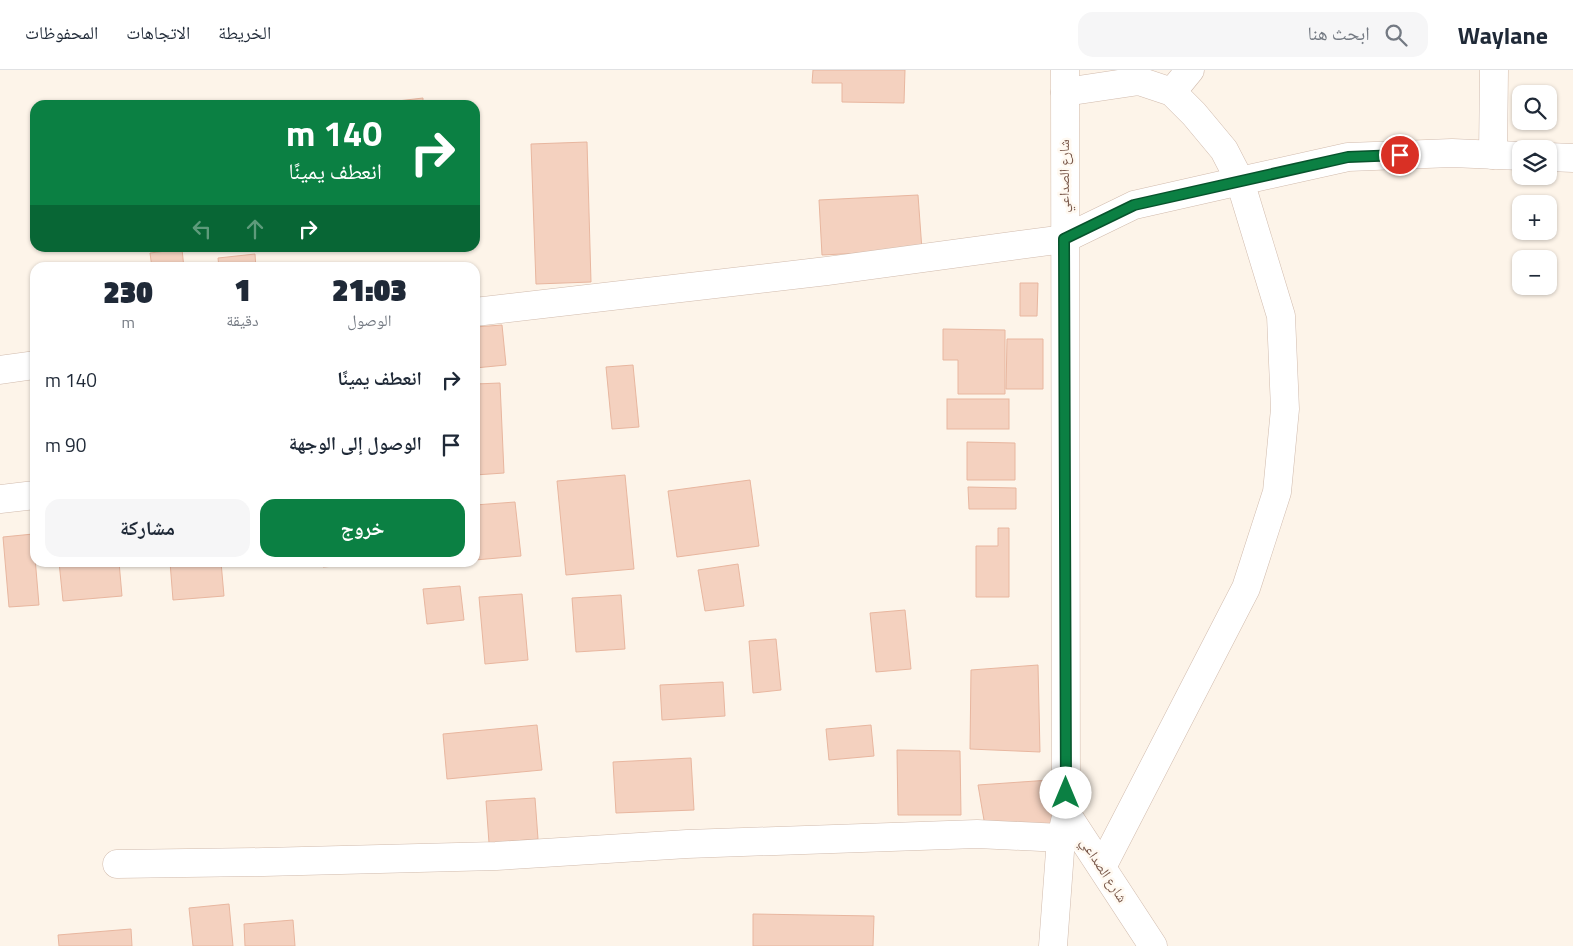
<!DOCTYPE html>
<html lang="ar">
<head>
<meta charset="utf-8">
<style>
	:root { --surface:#fff; --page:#f6f6f7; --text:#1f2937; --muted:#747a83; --line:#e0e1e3; --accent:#0b8043 }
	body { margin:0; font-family:"Titillium Web","Noto Naskh Arabic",sans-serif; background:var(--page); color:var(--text); direction:rtl; height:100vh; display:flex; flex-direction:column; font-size:19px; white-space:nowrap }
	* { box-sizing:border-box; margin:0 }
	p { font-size:16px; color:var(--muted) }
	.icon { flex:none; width:28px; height:28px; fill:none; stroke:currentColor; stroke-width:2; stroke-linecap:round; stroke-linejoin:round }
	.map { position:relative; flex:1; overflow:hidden; direction:ltr }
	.drawer { position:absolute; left:30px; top:192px; width:450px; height:305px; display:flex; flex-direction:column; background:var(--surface); border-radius:15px; box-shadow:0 1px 4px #0004; direction:rtl }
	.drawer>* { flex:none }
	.hud { position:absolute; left:30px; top:30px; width:450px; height:152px; border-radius:15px; box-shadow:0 1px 4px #0004; direction:rtl; background:#0b8043; color:#fff; overflow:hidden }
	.tools { position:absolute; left:1512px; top:15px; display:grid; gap:10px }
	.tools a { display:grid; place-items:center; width:45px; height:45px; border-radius:10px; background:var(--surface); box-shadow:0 1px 4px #0004; font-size:25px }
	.pin { position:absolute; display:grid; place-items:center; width:42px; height:42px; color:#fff; margin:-21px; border:2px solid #fff; border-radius:50%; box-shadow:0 1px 5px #0007 }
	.me { position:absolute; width:55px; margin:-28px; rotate:0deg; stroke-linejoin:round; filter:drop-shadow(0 0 4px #0008) }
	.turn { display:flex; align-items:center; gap:18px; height:105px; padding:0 15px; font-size:22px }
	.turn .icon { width:65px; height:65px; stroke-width:2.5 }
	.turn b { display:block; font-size:35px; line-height:42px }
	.lanes { display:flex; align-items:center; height:48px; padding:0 15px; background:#0003; justify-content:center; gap:25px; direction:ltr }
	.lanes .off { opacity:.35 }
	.eta { display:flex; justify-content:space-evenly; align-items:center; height:85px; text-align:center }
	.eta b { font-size:30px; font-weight:800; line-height:35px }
	.cta { display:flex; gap:10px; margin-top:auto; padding:10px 15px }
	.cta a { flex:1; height:58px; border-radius:15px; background:var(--accent); color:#fff; font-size:20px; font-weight:800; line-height:58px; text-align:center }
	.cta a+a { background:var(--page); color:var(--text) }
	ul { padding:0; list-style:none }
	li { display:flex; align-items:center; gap:15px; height:65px; padding:0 15px }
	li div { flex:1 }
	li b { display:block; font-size:19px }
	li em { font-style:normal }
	header { display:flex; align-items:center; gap:30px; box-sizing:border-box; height:70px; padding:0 25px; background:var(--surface); border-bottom:1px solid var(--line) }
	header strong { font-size:24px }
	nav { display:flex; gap:28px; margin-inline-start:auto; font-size:18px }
	.search { width:350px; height:45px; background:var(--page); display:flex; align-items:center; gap:12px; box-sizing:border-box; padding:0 18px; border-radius:15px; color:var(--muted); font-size:19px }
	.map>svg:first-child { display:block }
	.building { fill:#f4d1bf; stroke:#e8b69f }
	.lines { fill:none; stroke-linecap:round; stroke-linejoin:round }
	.minor-casing { stroke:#d1bbad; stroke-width:29 }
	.minor { stroke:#fff; stroke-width:28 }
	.route-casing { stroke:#07532c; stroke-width:12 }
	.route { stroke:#0b8043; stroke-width:9 }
	.labels { text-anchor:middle; stroke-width:5; stroke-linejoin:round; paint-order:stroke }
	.street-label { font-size:14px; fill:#7a594b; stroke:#fff9f1 }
</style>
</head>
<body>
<header>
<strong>Waylane</strong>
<div class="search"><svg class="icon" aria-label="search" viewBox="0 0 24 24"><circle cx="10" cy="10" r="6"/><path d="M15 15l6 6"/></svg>ابحث هنا</div>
<nav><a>الخريطة</a><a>الاتجاهات</a><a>المحفوظات</a></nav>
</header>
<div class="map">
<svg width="1573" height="876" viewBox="0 0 1573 876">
	<rect width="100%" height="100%" fill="#fdf4e9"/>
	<g class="building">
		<path d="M 813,0 L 905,0 L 904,33 L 842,32 L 842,13 L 812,13 Z"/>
		<path d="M 423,28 L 423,35 L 364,35 Z"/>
		<path d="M 587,72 L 591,212 L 536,214 L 531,74 Z"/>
		<path d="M 918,125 L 922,180 L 822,185 L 819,130 Z"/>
		<path d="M 182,179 L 184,198 L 152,198 L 150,183 Z"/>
		<path d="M 255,184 L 256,198 L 219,198 L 218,188 Z"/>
		<path d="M 1020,213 L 1038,213 L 1037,246 L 1020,246 Z"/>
		<path d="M 502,255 L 506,295 L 475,298 L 475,257 Z"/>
		<path d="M 943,259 L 1005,260 L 1005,324 L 958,324 L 958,290 L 943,290 Z"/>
		<path d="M 1007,269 L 1043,269 L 1043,319 L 1006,319 Z"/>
		<path d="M 633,295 L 639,357 L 612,359 L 606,297 Z"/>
		<path d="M 500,313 L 504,403 L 475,405 L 475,314 Z"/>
		<rect x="947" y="329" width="62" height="30"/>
		<path d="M 35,366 L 35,403 L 32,367 Z"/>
		<path d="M 967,372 L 1015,373 L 1015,410 L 967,410 Z"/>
		<path d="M 625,405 L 634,499 L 566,505 L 557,411 Z"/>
		<path d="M 750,410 L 759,476 L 677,487 L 668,421 Z"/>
		<path d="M 968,417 L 1016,418 L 1016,439 L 969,439 Z"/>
		<path d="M 515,432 L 521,486 L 475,490 L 475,435 Z"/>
		<path d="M 998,458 L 1009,458 L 1009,527 L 976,527 L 976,476 L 998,476 Z"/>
		<path d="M 33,464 L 39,535 L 9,537 L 3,467 Z"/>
		<path d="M 59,492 L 119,492 L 122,526 L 63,531 Z"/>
		<path d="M 170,492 L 221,492 L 224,526 L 173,530 Z"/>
		<path d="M 323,492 L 384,492 L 323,497 Z"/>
		<path d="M 738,494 L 744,536 L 705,541 L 698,500 Z"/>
		<path d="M 460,516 L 464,550 L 427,554 L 423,519 Z"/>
		<path d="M 522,524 L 528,590 L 485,594 L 479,527 Z"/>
		<path d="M 621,525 L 625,579 L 576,582 L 572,528 Z"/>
		<path d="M 905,540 L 911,599 L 876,602 L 870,543 Z"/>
		<path d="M 776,569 L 781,620 L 753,623 L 749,571 Z"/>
		<path d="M 1038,595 L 1040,682 L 970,679 L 971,600 Z"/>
		<path d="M 723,612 L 725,646 L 662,650 L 660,615 Z"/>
		<path d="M 537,655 L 542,700 L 447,709 L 443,664 Z"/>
		<path d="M 871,655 L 874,686 L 829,690 L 826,659 Z"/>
		<path d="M 897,680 L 960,681 L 961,745 L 898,745 Z"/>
		<path d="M 691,688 L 694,740 L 616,743 L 613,692 Z"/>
		<path d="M 1050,710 L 1055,755 L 985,756 L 978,715 Z"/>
		<path d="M 535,728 L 538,769 L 489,773 L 486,731 Z"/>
		<path d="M 229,834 L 233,876 L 193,876 L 189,838 Z"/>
		<path d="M 753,844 L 874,846 L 873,876 L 753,876 Z"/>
		<path d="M 293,850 L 295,876 L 245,876 L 244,854 Z"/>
		<path d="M 131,859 L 132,876 L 59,876 L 58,865 Z"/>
	</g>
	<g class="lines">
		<defs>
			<g id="minor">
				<path d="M 1065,0 L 1066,743 L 1153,876"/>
				<path d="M 1065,22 L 1139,11 L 1172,22 L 1194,44 L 1224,80 L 1240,111 L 1348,87 L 1452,83 L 1521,86"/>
				<path d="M 1172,22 L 1190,0"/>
				<path d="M 1493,85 L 1494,0"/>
				<path d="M 1549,87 L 1573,88"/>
				<path d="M 475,242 L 827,201 L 1064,169 L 1134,135 L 1240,111 L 1281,246 L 1285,339 L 1277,422 L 1246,518 L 1102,797"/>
				<path d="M 0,300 L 35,295"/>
				<path d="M 0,429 L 35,425"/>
				<path d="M 117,794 L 264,792 L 496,786 L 687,774 L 977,764 L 1061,768"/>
				<path d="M 1053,876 L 1061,768 L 1065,751"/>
			</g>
		</defs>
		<use href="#minor" class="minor-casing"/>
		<use href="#minor" class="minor"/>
	</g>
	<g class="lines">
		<defs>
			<path id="route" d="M 1066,723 L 1064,169 L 1134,135 L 1348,87 L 1400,85"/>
		</defs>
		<use href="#route" class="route-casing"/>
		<use href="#route" class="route"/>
	</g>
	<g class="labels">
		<g class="street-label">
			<text transform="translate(1064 106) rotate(-90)" y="5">شارع الصداعي</text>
			<text transform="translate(1104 800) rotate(57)" y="5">شارع الصداعي</text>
		</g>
	</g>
</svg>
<div class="tools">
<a><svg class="icon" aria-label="search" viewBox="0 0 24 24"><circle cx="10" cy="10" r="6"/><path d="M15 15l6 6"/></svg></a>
<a><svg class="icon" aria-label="layers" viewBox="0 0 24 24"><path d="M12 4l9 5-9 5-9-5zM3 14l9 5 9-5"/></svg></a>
<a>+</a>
<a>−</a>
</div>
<div class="pin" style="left:1400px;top:85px;background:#d93025"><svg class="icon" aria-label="arrive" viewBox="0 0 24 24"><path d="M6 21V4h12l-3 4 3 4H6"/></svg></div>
<svg class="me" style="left:1066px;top:723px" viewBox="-20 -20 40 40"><circle r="19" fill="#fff"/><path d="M0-13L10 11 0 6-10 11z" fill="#0b8043"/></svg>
<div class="hud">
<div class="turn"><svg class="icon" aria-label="right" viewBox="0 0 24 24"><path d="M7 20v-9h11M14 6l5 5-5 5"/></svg><div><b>140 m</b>انعطف يمينًا</div></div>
<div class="lanes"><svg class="icon off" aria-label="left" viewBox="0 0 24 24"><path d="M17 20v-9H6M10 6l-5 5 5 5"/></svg><svg class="icon off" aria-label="ahead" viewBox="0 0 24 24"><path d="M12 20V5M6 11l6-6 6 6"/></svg><svg class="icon" aria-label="right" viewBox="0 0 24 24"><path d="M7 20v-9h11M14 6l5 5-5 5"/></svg></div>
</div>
<section class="drawer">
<div class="eta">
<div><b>21:03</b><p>الوصول</p></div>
<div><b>1</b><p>دقيقة</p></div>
<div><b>230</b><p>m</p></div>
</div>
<ul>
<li><svg class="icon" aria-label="right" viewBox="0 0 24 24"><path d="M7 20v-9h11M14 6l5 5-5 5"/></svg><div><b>انعطف يمينًا</b></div><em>140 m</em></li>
<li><svg class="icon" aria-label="arrive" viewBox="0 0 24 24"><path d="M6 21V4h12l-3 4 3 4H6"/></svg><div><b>الوصول إلى الوجهة</b></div><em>90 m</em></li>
</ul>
<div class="cta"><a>خروج</a><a>مشاركة</a></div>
</section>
</div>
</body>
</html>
